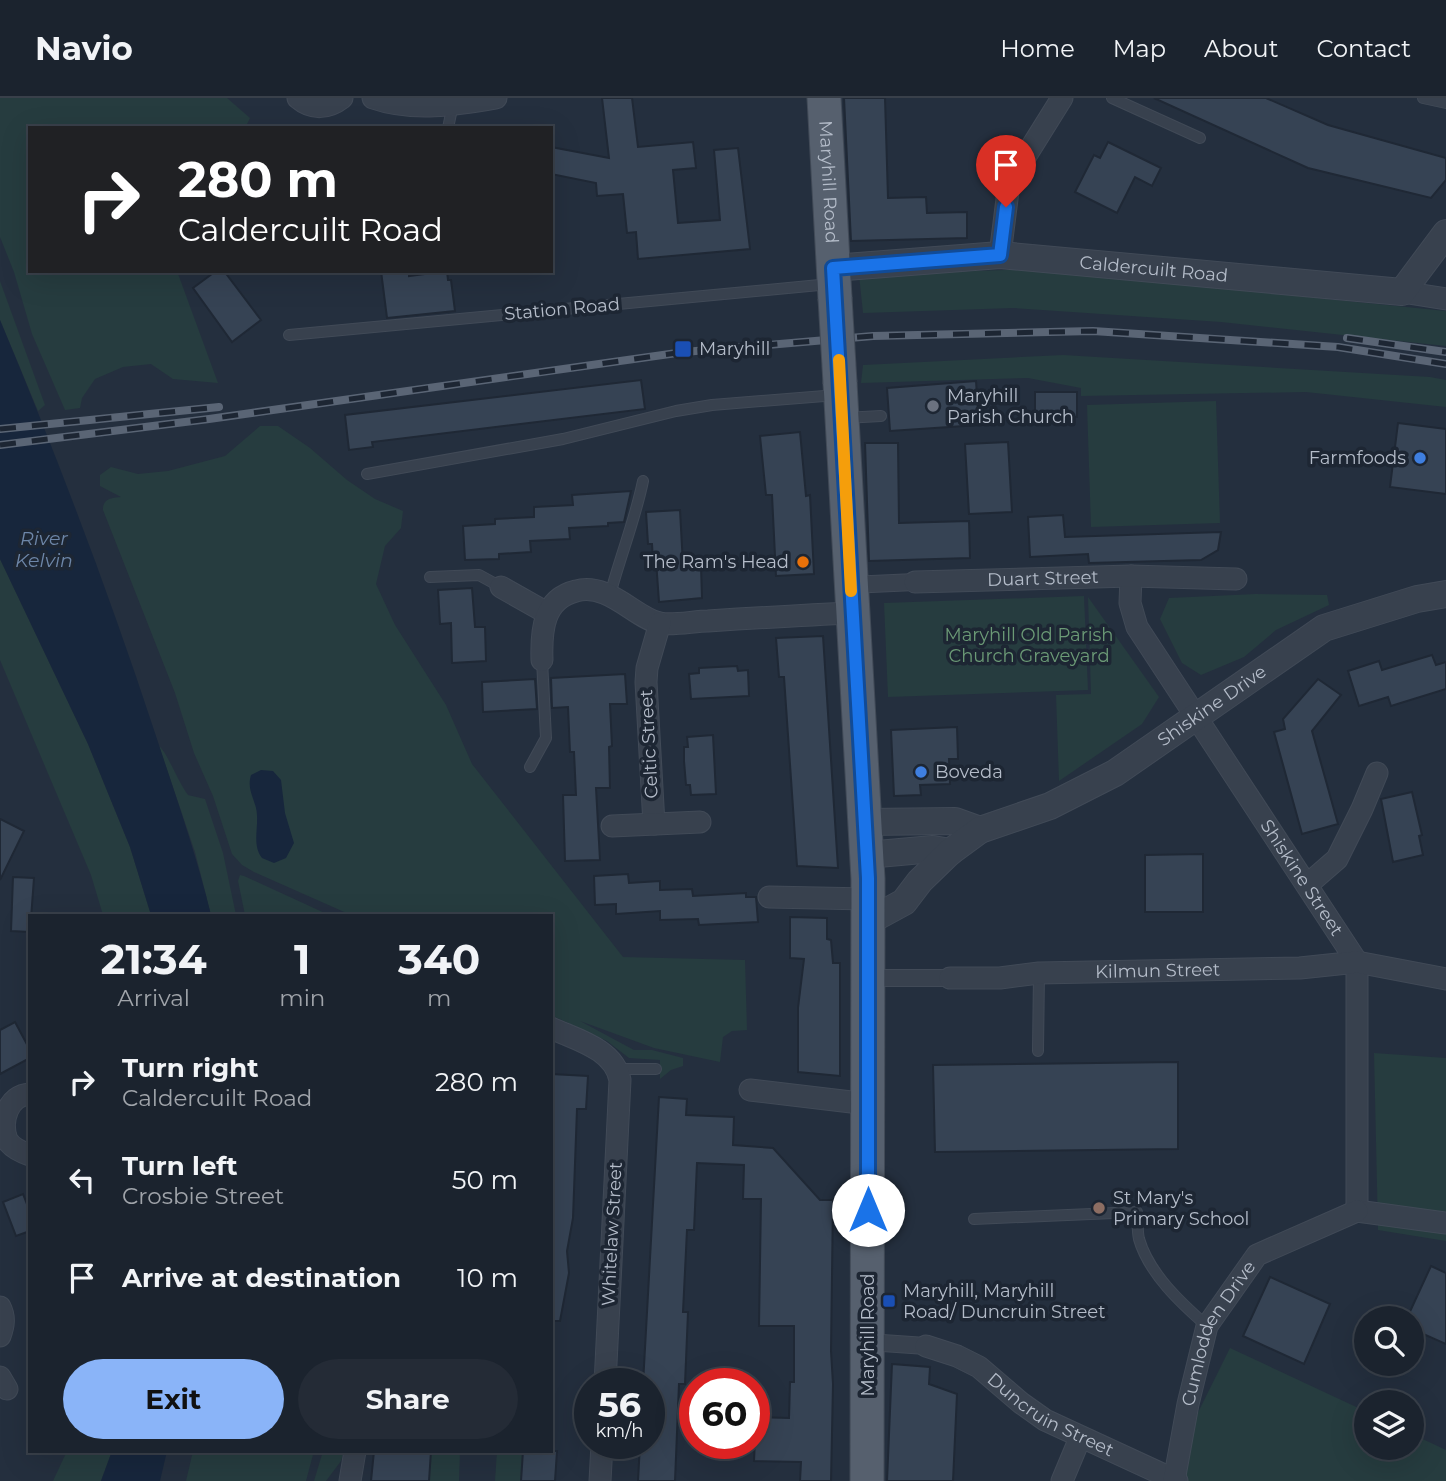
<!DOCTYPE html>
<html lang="en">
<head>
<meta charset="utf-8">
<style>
	:root { --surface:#1b232e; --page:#242b36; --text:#f1f3f6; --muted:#a0a4aa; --line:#39404a; --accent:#8ab4f8 }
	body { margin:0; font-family:Montserrat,sans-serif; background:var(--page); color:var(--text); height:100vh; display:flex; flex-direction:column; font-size:26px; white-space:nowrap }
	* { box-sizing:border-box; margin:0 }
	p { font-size:23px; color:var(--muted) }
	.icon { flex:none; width:38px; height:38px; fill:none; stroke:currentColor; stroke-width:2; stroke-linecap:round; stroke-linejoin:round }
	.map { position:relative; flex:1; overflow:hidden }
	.panel { position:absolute; left:28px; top:816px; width:525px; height:539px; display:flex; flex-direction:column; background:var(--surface); border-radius:0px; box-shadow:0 7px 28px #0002,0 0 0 2px var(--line) }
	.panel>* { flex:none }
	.guide { position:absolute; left:28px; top:28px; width:525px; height:147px; border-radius:0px; box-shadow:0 7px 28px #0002,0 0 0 2px var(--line); background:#202124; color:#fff; overflow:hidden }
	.fabs { position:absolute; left:1354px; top:1208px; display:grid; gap:14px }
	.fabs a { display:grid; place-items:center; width:70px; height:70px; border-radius:50%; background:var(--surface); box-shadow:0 7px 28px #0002,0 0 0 2px var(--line); font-size:35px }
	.speed { position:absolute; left:574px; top:1270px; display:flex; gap:14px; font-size:35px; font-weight:700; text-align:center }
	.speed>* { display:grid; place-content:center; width:91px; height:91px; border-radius:50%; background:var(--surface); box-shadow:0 7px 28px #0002,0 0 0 2px var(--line); line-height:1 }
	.speed small { font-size:18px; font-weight:400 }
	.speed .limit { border:10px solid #d22; background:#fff; color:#111 }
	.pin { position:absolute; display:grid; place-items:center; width:60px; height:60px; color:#fff; margin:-72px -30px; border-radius:50% 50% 50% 0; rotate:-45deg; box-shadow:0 0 7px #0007 }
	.pin .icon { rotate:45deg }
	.me { position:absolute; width:77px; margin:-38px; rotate:0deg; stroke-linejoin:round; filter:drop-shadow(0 0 5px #0008) }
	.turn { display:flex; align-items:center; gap:24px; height:147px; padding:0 35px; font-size:32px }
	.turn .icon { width:91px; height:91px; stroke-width:2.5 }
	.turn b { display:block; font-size:49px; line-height:60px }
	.eta { display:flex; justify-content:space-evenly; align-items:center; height:119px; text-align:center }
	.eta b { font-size:42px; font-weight:700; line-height:49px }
	.action { display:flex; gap:14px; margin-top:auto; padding:14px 35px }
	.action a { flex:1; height:80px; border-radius:42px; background:var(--accent); color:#111; font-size:28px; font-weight:700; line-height:80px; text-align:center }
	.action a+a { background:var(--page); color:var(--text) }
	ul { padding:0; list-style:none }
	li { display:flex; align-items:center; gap:21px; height:98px; padding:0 35px }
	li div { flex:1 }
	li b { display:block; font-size:26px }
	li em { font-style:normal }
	header { display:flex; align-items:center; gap:42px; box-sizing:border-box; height:98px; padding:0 35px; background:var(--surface); border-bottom:2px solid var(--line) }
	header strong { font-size:33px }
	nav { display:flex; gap:38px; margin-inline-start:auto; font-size:24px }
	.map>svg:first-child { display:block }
	.green { fill:#263c3f }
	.water { fill:#17263c }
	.building { fill:#364354; stroke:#1f2835; stroke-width:2 }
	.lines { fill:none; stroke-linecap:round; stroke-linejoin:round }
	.service-casing { stroke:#414a57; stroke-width:12 }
	.pedestrian-casing { stroke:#414a57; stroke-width:18 }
	.minor-casing { stroke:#414a57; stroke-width:23 }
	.tertiary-casing { stroke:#414a57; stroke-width:28 }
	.primary-casing { stroke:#414a57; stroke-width:35 }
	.service { stroke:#38414e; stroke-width:10 }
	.pedestrian { stroke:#38414e; stroke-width:16 }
	.minor { stroke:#38414e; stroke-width:21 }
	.tertiary { stroke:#38414e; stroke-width:26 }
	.primary { stroke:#56606e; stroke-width:33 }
	.rail-casing { stroke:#5a6575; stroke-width:8 }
	.rail { stroke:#1d2633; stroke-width:5; stroke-dasharray:16; stroke-linecap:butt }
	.primary-bridge-casing { stroke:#414a57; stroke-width:35; stroke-linecap:butt }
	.primary-bridge { stroke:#56606e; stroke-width:33 }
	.route-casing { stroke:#114b97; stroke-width:18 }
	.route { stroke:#1a73e8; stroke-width:12 }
	.slow { stroke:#f59e0b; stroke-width:12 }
	.transit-dot { fill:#1a4fb4; stroke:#1d2633; stroke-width:2.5 }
	.worship-dot { fill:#6b7280; stroke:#1d2633; stroke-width:2.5 }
	.shop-dot { fill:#3f7fe0; stroke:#1d2633; stroke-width:2.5 }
	.food-dot { fill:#e8710a; stroke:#1d2633; stroke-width:2.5 }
	.education-dot { fill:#8d6e63; stroke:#1d2633; stroke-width:2.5 }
	.labels { text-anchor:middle; stroke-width:7; stroke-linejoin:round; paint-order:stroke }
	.street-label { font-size:18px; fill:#b4bcc9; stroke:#1d2633 }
	.poi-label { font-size:18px; fill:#b4bcc9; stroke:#1d2633; text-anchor:start }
	.park-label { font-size:18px; fill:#6b9a76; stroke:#1d2633 }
	.water-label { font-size:19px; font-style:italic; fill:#6d86a8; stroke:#1d2633 }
</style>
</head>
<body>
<header>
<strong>Navio</strong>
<nav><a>Home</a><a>Map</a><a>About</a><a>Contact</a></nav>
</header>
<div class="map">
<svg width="1446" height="1383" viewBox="0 0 1446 1383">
	<rect width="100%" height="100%" fill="#242f3e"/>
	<g class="green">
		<path d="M 0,0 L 227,0 L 250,20 L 245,30 L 30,30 L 30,173 L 177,173 L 218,285 L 173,281 L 151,266 L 123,269 L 95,281 L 82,300 L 80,310 L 65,312 L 32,236 L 14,174 L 0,139 Z"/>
		<path d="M 1030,171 L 1446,213 L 1446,248 L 1221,224 L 1013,210 L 863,215 L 859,177 Z"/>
		<path d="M 0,183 L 45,307 L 38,313 L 0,222 Z"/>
		<path d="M 1063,257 L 1430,279 L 1446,282 L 1446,309 L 1306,294 L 1081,298 L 1081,290 L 1028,280 L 861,285 L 863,267 Z"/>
		<path d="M 1216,303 L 1220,425 L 1091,429 L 1087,307 Z"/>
		<path d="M 260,328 L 278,328 L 310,350 L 347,382 L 375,401 L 403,413 L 401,430 L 385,448 L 376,486 L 395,527 L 446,607 L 472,666 L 623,859 L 745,862 L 747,932 L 732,933 L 723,939 L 720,964 L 654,950 L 580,923 L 634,952 L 652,952 L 683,960 L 683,968 L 671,972 L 660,981 L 660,962 L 629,960 L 607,943 L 551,917 L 551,817 L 351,817 L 254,774 L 242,767 L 232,756 L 213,698 L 194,655 L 175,595 L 103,412 C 103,400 112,400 121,399 L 100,388 L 100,377 L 111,369 L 138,376 L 168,373 L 225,358 Z"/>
		<path d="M 0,461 L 88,646 L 130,749 L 151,817 L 103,817 L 91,777 L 0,562 Z"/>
		<path d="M 1256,496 L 1327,497 L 1329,507 L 1276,532 L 1244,559 L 1201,577 L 1182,565 L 1160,521 L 1169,500 Z"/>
		<path d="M 1084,498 L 1088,592 L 888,599 L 884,505 Z"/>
		<path d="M 1088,499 L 1159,599 L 1142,626 L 1059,683 L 1056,597 L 1091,596 Z"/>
		<path d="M 159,648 C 167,654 178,684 188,697 L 205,701 L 223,755 L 236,817 L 211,817 L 195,754 Z"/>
		<path d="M 240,777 L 244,778 L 329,817 L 245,817 L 238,783 Z"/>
		<path d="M 1374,955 L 1446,960 L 1446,1143 L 1378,1132 Z"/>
		<path d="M 1230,1250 L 1367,1314 L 1367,1349 L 1412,1349 L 1412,1336 L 1446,1352 L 1446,1383 L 1164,1383 Z"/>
		<path d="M 67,1353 L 112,1353 L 101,1383 L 53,1383 Z"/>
		<path d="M 193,1353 L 314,1353 L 306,1383 L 186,1383 Z"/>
		<path d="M 323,1353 L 344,1353 L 341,1363 L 326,1383 L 314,1383 Z"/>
		<path d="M 431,1353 L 460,1353 L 459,1383 L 429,1383 Z"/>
		<path d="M 497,1353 L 523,1353 L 521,1383 L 495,1383 Z"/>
	</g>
	<g class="water">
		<path d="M 0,222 C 57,358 109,495 155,635 C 175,696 196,755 211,817 L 151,817 L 130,749 L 88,646 L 0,461 Z"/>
		<path d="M 261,672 L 273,673 L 281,682 L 285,715 L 294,745 L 286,760 L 274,765 L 262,760 C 251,746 260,727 256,710 C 253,698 247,690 251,677 Z"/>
		<path d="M 112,1353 L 167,1353 L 160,1383 L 101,1383 Z"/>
	</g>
	<g class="building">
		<path d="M 602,0 L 632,0 L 638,49 L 693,44 L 696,70 L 673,72 L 678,125 L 720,122 L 714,52 L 738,50 L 750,151 L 638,161 L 636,134 L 627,135 L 623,96 L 597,98 L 596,85 L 551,76 L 551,49 L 609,60 Z"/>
		<path d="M 844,0 L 885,0 L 888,100 L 926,99 L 927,115 L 967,114 L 967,140 L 851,143 Z"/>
		<path d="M 1154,0 L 1266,0 L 1328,27 L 1446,60 L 1446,82 L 1431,100 L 1308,70 Z"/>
		<path d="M 1108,44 L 1161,70 L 1152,88 L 1135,79 L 1117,115 L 1075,94 L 1094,57 L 1100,60 Z"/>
		<path d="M 216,173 L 224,173 L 261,222 L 232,244 L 193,190 Z"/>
		<path d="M 381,173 L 409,173 L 409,178 L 447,173 L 448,182 L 451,182 L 455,213 L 387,220 Z"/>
		<path d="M 641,282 L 645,311 L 372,344 L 373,349 L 349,352 L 345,317 Z"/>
		<path d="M 976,283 L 979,327 L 890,333 L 887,290 Z"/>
		<rect x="1035" y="294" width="42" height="25"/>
		<path d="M 1398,325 L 1446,331 L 1446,396 L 1390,389 Z"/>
		<path d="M 800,334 L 806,398 L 810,397 L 814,476 L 776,478 L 772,397 L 766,397 L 760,338 Z"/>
		<path d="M 1008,344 L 1012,414 L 969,416 L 965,346 Z"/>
		<path d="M 865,345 L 898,345 L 899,425 L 969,423 L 970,460 L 869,463 Z"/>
		<path d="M 631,393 L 624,424 L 608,425 L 608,428 L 569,430 L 570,441 L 530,443 L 531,454 L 499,456 L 499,461 L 465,462 L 463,428 L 495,426 L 495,421 L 534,419 L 534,409 L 573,407 L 572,397 Z"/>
		<path d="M 680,412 L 683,467 L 701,468 L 702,500 L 659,504 L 656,462 L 653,462 L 652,446 L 648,446 L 646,414 Z"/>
		<path d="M 1063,417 L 1065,439 L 1221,434 L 1218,452 L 1201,462 L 1089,465 L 1088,456 L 1030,459 L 1028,419 Z"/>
		<path d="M 472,490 L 475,529 L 485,529 L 486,563 L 452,565 L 451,525 L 440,526 L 438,492 Z"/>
		<path d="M 823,538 L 838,770 L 797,768 L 784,579 L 779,579 L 776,540 Z"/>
		<path d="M 1432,557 L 1436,567 L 1446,564 L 1446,591 L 1391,608 L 1388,599 L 1359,608 L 1348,573 L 1379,563 L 1382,572 Z"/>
		<path d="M 737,568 L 738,573 L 748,572 L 749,598 L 691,601 L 689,576 L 699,575 L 699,570 Z"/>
		<path d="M 625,576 L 627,606 L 610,606 L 612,648 L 609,649 L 610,690 L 596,690 L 600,762 L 565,763 L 563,697 L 576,697 L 574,654 L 570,654 L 568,609 L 552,610 L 551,580 Z"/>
		<path d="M 535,581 L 537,611 L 483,614 L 482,584 Z"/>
		<path d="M 1318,581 L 1341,597 L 1312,633 L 1338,726 L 1302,736 L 1274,634 L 1285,631 L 1283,621 Z"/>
		<path d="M 957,629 L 958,661 L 949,661 L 950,686 L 920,687 L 921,697 L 894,698 L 891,632 Z"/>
		<path d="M 713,637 L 716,696 L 691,697 L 690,687 L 686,687 L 684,663 L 684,649 L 688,649 L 687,639 Z"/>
		<path d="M 1412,694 L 1422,737 L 1419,738 L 1423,757 L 1393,764 L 1381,701 Z"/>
		<path d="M 0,721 L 24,733 L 0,782 Z"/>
		<path d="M 1203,756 L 1203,814 L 1145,814 L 1145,757 Z"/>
		<path d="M 628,776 L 629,785 L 660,783 L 660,792 L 692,791 L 693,798 L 746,795 L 746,799 L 756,799 L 758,824 L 699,827 L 698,821 L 660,822 L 660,813 L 616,816 L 616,806 L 595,807 L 594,778 Z"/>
		<path d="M 13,779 L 34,780 L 30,834 L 11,833 Z"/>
		<path d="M 790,819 L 827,820 L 827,841 L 831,842 L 833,865 L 840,865 L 840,978 L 798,974 L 798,910 L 804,861 L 790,860 Z"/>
		<path d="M 15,924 L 30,952 L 30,960 L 0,976 L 0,932 Z"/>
		<path d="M 1178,964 L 1178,1051 L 935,1054 L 933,967 Z"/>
		<path d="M 551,976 L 588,978 L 586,1011 L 577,1011 L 573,1120 L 567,1153 L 569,1175 L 560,1223 L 551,1223 Z"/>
		<path d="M 659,999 L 687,1001 L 686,1017 L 734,1019 L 733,1047 L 773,1050 L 820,1102 L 833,1102 L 831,1253 L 833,1286 L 831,1383 L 800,1383 L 801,1364 L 754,1363 L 756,1319 L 789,1320 L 790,1284 L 794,1284 L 794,1228 L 759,1228 L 761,1101 L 743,1101 L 744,1067 L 697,1065 L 694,1132 L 687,1132 L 683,1214 L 688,1214 L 685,1286 L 679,1286 L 675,1383 L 638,1383 L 640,1346 L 649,1346 L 649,1286 L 643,1286 Z"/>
		<path d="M 23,1096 L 30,1114 L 30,1133 L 16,1138 L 3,1104 Z"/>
		<path d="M 1431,1168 L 1446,1175 L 1446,1246 L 1412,1231 L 1412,1220 L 1407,1220 Z"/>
		<path d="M 1270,1179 L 1330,1206 L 1304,1266 L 1243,1238 Z"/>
		<path d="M 892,1266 L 930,1269 L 929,1286 L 957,1296 L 953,1383 L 887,1383 Z"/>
		<path d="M 374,1353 L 431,1353 L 429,1383 L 371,1383 Z"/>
		<path d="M 523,1353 L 557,1353 L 555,1383 L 521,1383 Z"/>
	</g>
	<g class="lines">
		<defs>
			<g id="service">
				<path d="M 1112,0 L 1200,40"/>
				<path d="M 1423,0 L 1446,5"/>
				<path d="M 448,30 L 453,6"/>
				<path d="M 289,237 L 830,186"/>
				<path d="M 844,320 L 881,318"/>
				<path d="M 367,376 L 563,341 L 676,313 L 712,307 L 837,297"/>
				<path d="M 430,479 L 479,477 L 501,489"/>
				<path d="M 610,497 C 620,459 635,422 643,383"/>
				<path d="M 530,669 L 546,640 L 542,562"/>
				<path d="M 1038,953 L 1039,875"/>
				<path d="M 618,971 L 656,971"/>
				<path d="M 974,1121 L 1137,1114 C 1138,1122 1137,1133 1139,1141 C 1149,1176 1182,1206 1207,1228"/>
			</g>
			<g id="pedestrian">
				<path d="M 850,487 L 915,484"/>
				<path d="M 869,880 L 950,880"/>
				<path d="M 868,1244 L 926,1248"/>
			</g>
			<g id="minor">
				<path d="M 298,0 C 312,12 328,11 342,0"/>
				<path d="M 373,0 C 413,14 456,7 496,0"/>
				<path d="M 1000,157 L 1009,85 L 1062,0"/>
				<path d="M 1402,194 L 1446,201"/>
				<path id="s1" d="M 1131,478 L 1130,505 L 1137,529 L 1357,864 L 1357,1113"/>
				<path id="s2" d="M 915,484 L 1131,478 L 1236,481"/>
				<path d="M 501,489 L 547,515"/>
				<path d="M 542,562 C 541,533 543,501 576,493 C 608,484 634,519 659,525 C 671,528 695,523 708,523 C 756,520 804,517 852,515"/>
				<path d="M 654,726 L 646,584 L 647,570 L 660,525"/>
				<path d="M 612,728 L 700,724"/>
				<path d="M 1307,787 L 1337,761 L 1362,711 L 1377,675"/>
				<path d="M 769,799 L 868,801"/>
				<path id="s3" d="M 950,880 L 1000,880 L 1039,875 L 1300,870 L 1357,864 L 1446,881"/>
				<path d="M 551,930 C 577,942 614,951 620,982 L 605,1286"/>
				<path d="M 750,992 L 868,1006"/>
				<path d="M 30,996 C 8,997 0,1023 7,1042 C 12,1050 21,1054 30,1057"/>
				<path d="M 1357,1113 L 1446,1125"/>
				<path d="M 0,1209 C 5,1219 4,1227 0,1238"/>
				<path id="s4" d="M 926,1248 L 957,1258 L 979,1269 L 1021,1305 L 1045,1322 L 1177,1383"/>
				<path d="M 0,1279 L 7,1291"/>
				<path d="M 350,1383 L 355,1353"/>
				<path d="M 600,1383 L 602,1346"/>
				<path d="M 1062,1383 L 1080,1340"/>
				<path id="s5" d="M 1174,1383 L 1188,1306 L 1207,1228 L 1257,1157 L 1357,1113"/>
			</g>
			<g id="tertiary">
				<path id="s6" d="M 833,170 L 1000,157 L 1402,194 L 1446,135"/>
				<path d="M 866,724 L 955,723 L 980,732"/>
				<path d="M 867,757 L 933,751 L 950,754"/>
				<path id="s7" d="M 869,823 L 904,804 L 920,783 L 950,754 L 980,732 L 1050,708 L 1115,675 L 1324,530 L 1417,501 L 1446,496"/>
			</g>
			<g id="primary">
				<path id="s8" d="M 824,0 L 835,200"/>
				<path d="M 840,285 L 868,781 L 867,1383"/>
			</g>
		</defs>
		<use href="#service" class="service-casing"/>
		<use href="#pedestrian" class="pedestrian-casing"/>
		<use href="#minor" class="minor-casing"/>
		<use href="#tertiary" class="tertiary-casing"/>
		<use href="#primary" class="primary-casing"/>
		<use href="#service" class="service"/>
		<use href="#pedestrian" class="pedestrian"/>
		<use href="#minor" class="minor"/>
		<use href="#tertiary" class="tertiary"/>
		<use href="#primary" class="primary"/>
		<defs>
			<g id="rail">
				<path d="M 1347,240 L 1446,254"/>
				<path d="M 0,331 L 219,309"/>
				<path d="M 0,347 L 209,321 L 684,254 L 873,238 L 1093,233 L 1338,249 L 1446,266"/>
			</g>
		</defs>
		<use href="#rail" class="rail-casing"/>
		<use href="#rail" class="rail"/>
		<defs>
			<path id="primary-bridge" d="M 835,200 L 840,285"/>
		</defs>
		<use href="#primary-bridge" class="primary-bridge-casing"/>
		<use href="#primary-bridge" class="primary-bridge"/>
	</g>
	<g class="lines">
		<defs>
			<path id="route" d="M 868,1112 L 868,780 L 833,170 L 1000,157 L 1006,109"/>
		</defs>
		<use href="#route" class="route-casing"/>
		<use href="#route" class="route"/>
		<path class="slow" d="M 839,262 L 851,493"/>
	</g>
	<g class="transit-dot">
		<rect x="674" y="242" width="18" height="18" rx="3.5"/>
		<rect x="882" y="1196" width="14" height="14" rx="3.5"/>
	</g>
	<circle class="worship-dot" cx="933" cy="308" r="7"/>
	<g class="shop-dot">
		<circle cx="1420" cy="360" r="7"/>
		<circle cx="921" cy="674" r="7"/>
	</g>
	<circle class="food-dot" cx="803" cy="464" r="7"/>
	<circle class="education-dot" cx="1099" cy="1110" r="7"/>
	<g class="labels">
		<g class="street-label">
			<text dy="6" stroke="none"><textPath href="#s8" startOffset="84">Maryhill Road</textPath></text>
			<text dy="6" stroke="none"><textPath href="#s6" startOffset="322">Caldercuilt Road</textPath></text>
			<text transform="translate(562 211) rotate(-5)" y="6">Station Road</text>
			<text dy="6" stroke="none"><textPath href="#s2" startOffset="128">Duart Street</textPath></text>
			<text dy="6" stroke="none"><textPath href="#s7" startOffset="410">Shiskine Drive</textPath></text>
			<text transform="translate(649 646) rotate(-93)" y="6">Celtic Street</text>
			<text dy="6" stroke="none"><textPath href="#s1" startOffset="352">Shiskine Street</textPath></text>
			<text dy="6" stroke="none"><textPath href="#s3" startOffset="208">Kilmun Street</textPath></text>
			<text transform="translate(612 1136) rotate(-87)" y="6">Whitelaw Street</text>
			<text transform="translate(868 1237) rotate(-90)" y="6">Maryhill Road</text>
			<text dy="6" stroke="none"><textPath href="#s5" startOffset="156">Cumlodden Drive</textPath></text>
			<text dy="6" stroke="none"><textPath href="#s4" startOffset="144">Duncruin Street</textPath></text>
		</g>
		<g class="poi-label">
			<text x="699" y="257">Maryhill</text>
			<text x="947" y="304">Maryhill<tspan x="947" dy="21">Parish Church</tspan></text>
			<text x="1406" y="366" text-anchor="end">Farmfoods</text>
			<text x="789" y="470" text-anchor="end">The Ram's Head</text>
			<text x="935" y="680">Boveda</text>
			<text x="1113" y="1106">St Mary's<tspan x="1113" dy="21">Primary School</tspan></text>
			<text x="903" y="1199">Maryhill, Maryhill<tspan x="903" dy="21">Road/ Duncruin Street</tspan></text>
		</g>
		<g class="park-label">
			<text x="1029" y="543">Maryhill Old Parish<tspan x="1029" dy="21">Church Graveyard</tspan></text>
		</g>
		<g class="water-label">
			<text x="44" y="447">River<tspan x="44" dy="22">Kelvin</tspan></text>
		</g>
	</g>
</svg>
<div class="fabs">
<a><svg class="icon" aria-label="search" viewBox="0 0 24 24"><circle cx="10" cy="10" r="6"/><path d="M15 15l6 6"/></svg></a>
<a><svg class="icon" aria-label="layers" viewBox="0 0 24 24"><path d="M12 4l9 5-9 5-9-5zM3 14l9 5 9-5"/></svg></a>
</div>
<div class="speed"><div>56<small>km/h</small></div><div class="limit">60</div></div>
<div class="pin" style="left:1006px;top:109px;background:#d93025"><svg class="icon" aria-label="arrive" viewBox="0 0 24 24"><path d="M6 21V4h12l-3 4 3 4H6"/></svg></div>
<svg class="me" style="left:868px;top:1112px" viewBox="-20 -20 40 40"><circle r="19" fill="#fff"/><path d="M0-13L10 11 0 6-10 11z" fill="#1a73e8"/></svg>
<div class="guide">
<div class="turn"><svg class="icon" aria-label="right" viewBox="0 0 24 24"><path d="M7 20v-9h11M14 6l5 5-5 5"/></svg><div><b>280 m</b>Caldercuilt Road</div></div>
</div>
<section class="panel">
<div class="eta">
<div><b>21:34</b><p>Arrival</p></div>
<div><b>1</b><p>min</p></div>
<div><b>340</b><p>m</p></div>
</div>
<ul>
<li><svg class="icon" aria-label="right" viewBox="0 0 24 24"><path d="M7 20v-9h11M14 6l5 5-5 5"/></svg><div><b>Turn right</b><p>Caldercuilt Road</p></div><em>280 m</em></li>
<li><svg class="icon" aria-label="left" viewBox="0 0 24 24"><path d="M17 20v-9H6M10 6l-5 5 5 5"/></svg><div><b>Turn left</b><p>Crosbie Street</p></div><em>50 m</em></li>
<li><svg class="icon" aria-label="arrive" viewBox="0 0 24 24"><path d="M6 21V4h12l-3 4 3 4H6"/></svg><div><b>Arrive at destination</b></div><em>10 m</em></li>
</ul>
<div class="action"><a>Exit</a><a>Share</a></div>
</section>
</div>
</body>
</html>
